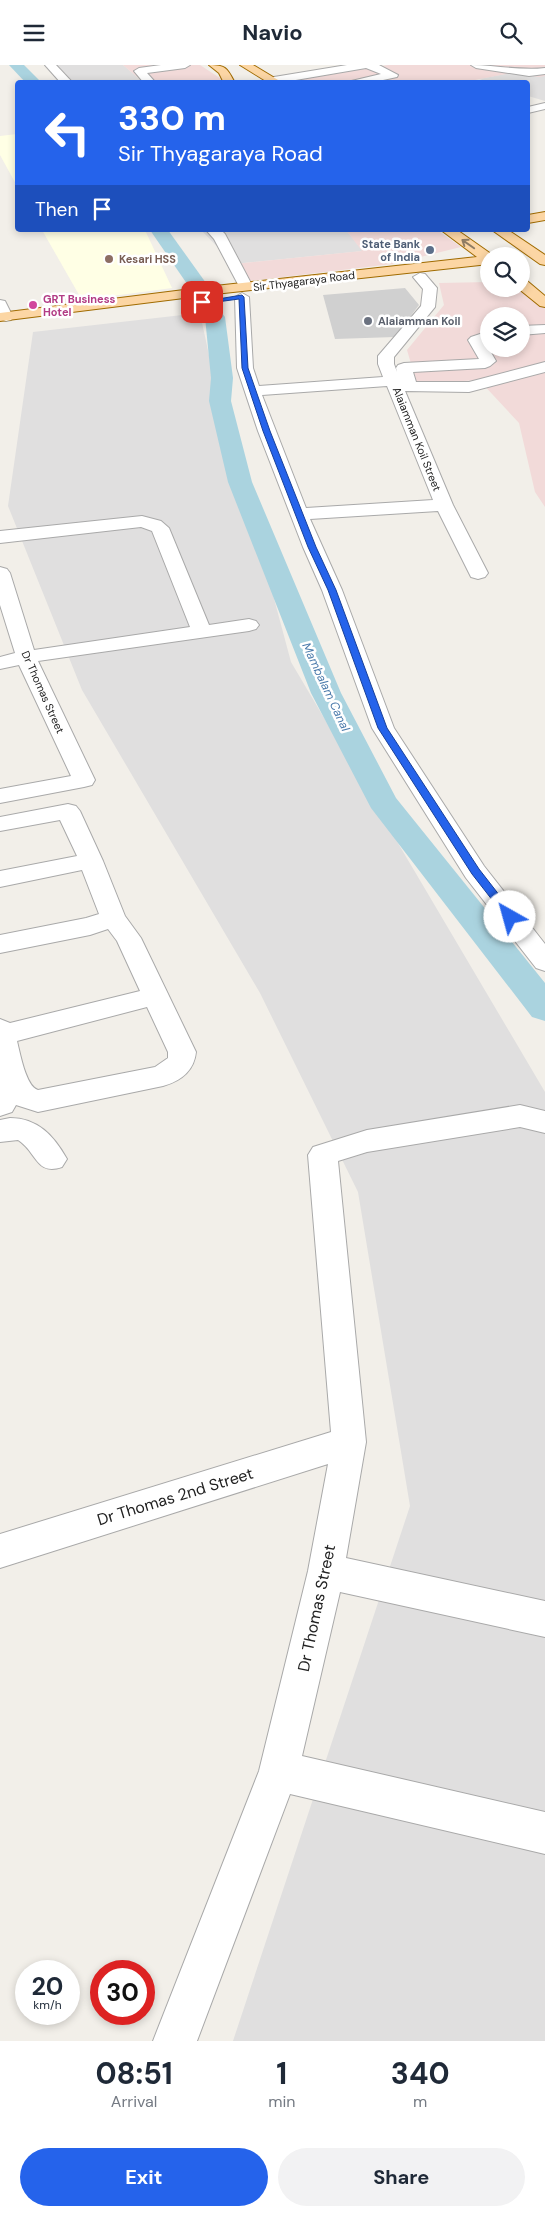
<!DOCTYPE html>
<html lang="en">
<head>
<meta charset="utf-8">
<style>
	:root { --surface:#fff; --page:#f2f2f3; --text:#1f2937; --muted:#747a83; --accent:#2563eb }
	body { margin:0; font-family:"DM Sans",sans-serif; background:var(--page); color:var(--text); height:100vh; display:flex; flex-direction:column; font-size:19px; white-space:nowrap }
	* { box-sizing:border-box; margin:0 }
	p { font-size:16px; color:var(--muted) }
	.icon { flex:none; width:28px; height:28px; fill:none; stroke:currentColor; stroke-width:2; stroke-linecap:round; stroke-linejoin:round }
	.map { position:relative; height:1976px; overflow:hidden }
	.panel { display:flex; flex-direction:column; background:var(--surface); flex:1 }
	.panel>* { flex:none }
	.hud { position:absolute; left:15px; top:15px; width:515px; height:152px; border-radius:5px; box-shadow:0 2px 8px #0003; background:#2563eb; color:#fff; overflow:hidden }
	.fabs { position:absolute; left:480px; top:182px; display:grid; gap:10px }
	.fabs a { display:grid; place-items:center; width:50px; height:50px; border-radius:50%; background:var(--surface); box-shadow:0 2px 8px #0003; font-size:25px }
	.speed { position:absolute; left:15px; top:1895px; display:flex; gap:10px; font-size:25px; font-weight:700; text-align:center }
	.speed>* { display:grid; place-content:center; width:65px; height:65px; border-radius:50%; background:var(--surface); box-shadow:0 2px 8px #0003; line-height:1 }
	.speed small { font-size:12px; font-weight:400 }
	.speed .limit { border:8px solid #d22; background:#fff; color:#111 }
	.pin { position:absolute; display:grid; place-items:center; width:42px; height:42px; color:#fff; margin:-21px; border-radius:10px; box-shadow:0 2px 8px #0006 }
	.me { position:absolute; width:55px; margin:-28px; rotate:322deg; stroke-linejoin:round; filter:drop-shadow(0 0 4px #0008) }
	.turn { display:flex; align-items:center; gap:18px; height:105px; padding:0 20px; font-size:22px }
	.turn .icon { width:65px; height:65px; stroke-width:2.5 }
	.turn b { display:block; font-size:35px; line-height:42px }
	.then { display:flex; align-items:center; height:48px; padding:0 20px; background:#0003; gap:10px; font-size:19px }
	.eta { display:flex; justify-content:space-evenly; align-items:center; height:85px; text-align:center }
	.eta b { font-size:30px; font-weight:700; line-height:35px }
	.action { display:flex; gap:10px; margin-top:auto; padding:10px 20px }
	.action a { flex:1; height:58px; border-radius:30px; background:var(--accent); color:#fff; font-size:20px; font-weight:700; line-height:58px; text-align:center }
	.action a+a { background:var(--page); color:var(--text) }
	header { display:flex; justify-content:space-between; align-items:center; height:65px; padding:0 20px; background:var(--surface); font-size:22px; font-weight:700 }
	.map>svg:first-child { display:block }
	.residential { fill:#e0dfdf }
	.commercial { fill:#f2dad9; fill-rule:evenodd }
	.education { fill:#ffffe5 }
	.religious { fill:#d0d0d0 }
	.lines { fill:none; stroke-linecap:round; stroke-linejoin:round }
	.canal { fill:#aad3df; fill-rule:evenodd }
	.minor-casing { stroke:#a9a9a9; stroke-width:2 }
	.major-casing { stroke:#a06b00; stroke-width:2 }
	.minor { fill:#fff; fill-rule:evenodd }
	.major { fill:#fcd6a4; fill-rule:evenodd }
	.oneway { stroke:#8f7c63 }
	.route { fill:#2563eb; stroke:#184099 }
	.service-dot { fill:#5c6f8a; stroke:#fff; stroke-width:2 }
	.education-dot { fill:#8d6e63; stroke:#fff; stroke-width:2 }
	.hotel-dot { fill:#d1479c; stroke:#fff; stroke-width:2 }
	.worship-dot { fill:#6b7280; stroke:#fff; stroke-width:2 }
	.labels { text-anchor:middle; stroke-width:5; stroke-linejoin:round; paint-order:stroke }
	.far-service-label { font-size:11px; font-weight:bold; fill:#4e5e75; stroke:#fff; text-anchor:end }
	.far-education-label { font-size:11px; font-weight:bold; fill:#785e54; stroke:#fff; text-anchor:start }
	.far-street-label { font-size:11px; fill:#222; stroke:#fff }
	.far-hotel-label { font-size:11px; font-weight:bold; fill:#b23c85; stroke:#fff; text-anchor:start }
	.far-worship-label { font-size:11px; font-weight:bold; fill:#5b616d; stroke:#fff; text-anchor:start }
	.far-water-label { font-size:12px; font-style:italic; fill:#4a7aab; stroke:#fff }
	.near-street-label { font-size:16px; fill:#222; stroke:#fff }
</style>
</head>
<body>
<header><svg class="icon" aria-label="menu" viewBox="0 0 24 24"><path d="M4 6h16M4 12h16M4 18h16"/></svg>Navio<svg class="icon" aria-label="search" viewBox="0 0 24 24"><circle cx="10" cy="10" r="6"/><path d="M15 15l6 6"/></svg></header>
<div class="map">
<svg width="545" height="1976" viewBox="0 0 545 1976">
	<rect width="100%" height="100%" fill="#f2efe9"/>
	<g class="residential">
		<path d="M 51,0 L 123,0 L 143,17 L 69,17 Z"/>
		<path d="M 515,7 L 545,11 L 545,36 L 528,31 L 528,18 L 489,17 L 479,14 Z"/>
		<path d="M 201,165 L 346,165 L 363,186 L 234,199 Z"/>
		<path d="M 200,248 L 210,295 L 291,597 L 545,1027 L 545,1976 L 233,1976 L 410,1441 L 358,1127 L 260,928 L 82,625 L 8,441 L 33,267 Z"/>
	</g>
	<g class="commercial">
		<path d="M 123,0 L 200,0 L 226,17 L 143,17 Z"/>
		<path d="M 388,0 L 545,0 L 545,11 L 539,12 L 511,8 L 475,15 L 482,17 L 292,16 Z"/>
		<path d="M 346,165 L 437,165 L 461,182 L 392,199 L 249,216 L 234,199 L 362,186 Z"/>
		<path d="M 489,217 L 489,224 L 521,224 L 545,236 L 545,442 L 535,427 L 519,358 L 479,315 L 417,319 L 407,285 L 444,240 L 439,218 ZM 489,251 L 521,251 L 521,284 L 489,284 Z"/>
	</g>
	<g class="education">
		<path d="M 17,69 L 18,69 L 17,121 L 0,90 L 0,71 Z"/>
		<path d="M 42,165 L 145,165 L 172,223 L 82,235 Z"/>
	</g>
	<path class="religious" d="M 405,223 L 419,240 L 395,272 L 335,274 L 323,230 Z"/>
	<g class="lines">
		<g class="canal">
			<path d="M 9,0 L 24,0 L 42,18 L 26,18 Z"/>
			<path d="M 150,165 L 168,165 L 211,225 L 208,229 L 201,231 L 194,229 Z"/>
			<path d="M 215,246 L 222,248 L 225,252 L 233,313 L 231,336 L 252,417 L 341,628 L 396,733 L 545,918 L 545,956 L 532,952 L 371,743 L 311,628 L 228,417 L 209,336 L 211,313 L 205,252 L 208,248 Z"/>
		</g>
		<defs>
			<g id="minor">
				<path d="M 45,0 L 56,0 L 73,18 L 61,18 Z"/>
				<path d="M 161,0 L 190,0 L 185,3 L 147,8 L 156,18 L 144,18 L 134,6 L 139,3 Z"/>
				<path d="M 347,0 L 379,0 L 398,10 L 397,12 L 369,18 L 343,18 L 381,9 L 366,3 L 278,18 L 270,17 L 269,15 L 274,12 Z"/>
				<path d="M 471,0 C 496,0 520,6 545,3 L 545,9 L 529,11 L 476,3 Z"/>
				<path d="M 545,38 L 545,44 L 528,48 L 528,42 Z"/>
				<path d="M 206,165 L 221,165 L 225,169 L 253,222 L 251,225 L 241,225 L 214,174 Z"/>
				<path d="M 420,208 L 425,209 L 437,223 L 435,242 L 394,292 L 394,299 L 397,307 L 396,303 L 398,300 L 404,298 L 479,294 L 468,275 L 471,272 L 489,266 L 489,275 L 485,277 L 496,296 L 490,301 L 485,303 L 413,307 L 416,317 L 469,317 L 545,297 L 545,307 L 469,327 L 405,326 L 453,440 L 488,508 L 485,512 L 478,514 L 471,512 L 438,446 L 310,454 L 342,525 L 394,663 L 484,801 L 545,879 L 545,906 L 536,903 L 466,813 L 372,663 L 322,525 L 303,482 L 258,366 L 237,303 L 235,232 L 242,228 L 249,232 L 253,303 L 259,321 L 383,312 L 378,299 L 378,291 L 421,241 L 423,224 L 413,212 ZM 387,321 L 433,435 L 306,443 L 262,330 Z"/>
				<path d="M 0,235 L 5,236 L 13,252 L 11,255 L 6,256 L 0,254 Z"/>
				<path d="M 545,260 L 545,268 L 521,270 L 521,261 Z"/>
				<path d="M 142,451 L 161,456 L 169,463 L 209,560 L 249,554 L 256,556 L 259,560 L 256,564 L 249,566 L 38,596 L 95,715 L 92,720 L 84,722 L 0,738 L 0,724 L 71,711 L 19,600 L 0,604 L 0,592 L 15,588 L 0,540 L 0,502 L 7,504 L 10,508 L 34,585 L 190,562 L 152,466 L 141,462 L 0,478 L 0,466 Z"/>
				<path d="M 68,739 L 76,741 L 80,746 L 103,796 L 125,851 L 141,873 L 196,987 C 194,1006 181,1016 163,1021 L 38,1047 L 16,1040 L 12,1047 L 0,1051 L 0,954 L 10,958 L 140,926 L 117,876 L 108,864 L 90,870 L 0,888 L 0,870 L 86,853 L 99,849 L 82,805 L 0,822 L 0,806 L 77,791 L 60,755 L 0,766 L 0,752 ZM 147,942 L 168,987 L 168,993 L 155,1002 L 38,1025 C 26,1022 20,988 17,976 Z"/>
				<path d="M 520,1040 L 545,1046 L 545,1068 L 520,1062 L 367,1087 L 338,1096 L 366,1377 L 346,1493 L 545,1536 L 545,1572 L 340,1527 L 302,1691 L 545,1747 L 545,1789 L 290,1729 L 197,1976 L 153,1976 L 259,1706 L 308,1506 L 328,1399 L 0,1503 L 0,1469 L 331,1367 L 308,1090 L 313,1082 L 367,1065 Z"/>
				<path d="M 10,1053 C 38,1053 54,1071 67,1094 L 62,1102 C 36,1111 37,1087 18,1075 L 0,1077 L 0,1055 Z"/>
			</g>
			<g id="major">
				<path d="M 209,0 C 226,0 227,3 235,18 L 224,18 L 219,8 Z"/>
				<path d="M 240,0 L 253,0 L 283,18 L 269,18 Z"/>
				<path d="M 545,147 L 545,155 L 528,158 L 528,150 Z"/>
				<path d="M 441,165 L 457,165 L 494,191 L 489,191 L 489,199 L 224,228 L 0,256 L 0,248 L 224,220 L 477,192 Z"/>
				<path d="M 492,165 L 508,165 L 545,190 L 545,200 L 540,199 Z"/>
				<path d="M 521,214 L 526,215 L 545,231 L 545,242 L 540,241 L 519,224 L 521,224 Z"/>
			</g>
		</defs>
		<use href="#minor" class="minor-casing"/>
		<use href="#major" class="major-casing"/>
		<use href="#minor" class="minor"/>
		<use href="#major" class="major"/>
	</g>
	<defs><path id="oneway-shaft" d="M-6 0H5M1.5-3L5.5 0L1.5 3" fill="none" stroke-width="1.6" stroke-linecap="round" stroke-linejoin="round" transform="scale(1.25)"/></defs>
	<use class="oneway" href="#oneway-shaft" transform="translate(468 179) rotate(-145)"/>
	<path class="route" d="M 242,230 L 244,232 L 248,303 L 270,366 L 316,482 L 336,525 L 387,663 L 479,804 L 514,849 L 514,854 L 507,854 L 472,809 L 378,663 L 328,525 L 308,482 L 263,366 L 242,303 L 239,234 L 202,239 L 200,237 Z"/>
	<circle class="service-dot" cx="430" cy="185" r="5"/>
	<circle class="education-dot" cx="109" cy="194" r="5"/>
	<circle class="hotel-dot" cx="33" cy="240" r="5"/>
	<circle class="worship-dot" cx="368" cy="256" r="5"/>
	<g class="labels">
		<g class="far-service-label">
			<text x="420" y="183">State Bank<tspan x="420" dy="13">of India</tspan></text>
		</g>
		<g class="far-education-label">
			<text x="119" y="198">Kesari HSS</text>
		</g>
		<g class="far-street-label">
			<text transform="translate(304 216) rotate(-7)" y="4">Sir Thyagaraya Road</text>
			<text transform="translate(417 374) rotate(68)" y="4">Alaiamman Koil Street</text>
			<text transform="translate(43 627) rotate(66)" y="4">Dr Thomas Street</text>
		</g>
		<g class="far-hotel-label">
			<text x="43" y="238">GRT Business<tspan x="43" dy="13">Hotel</tspan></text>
		</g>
		<g class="far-worship-label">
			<text x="378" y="260">Alaiamman Koil</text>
		</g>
		<g class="far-water-label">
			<text transform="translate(326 622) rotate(65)" y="4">Mambalam Canal</text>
		</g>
		<g class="near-street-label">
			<text transform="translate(175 1431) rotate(-17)" y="6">Dr Thomas 2nd Street</text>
			<text transform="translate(316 1543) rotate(-78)" y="6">Dr Thomas Street</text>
		</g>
	</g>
</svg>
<div class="fabs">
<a><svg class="icon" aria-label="search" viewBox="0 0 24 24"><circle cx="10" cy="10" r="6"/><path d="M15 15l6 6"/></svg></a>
<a><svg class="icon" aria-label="layers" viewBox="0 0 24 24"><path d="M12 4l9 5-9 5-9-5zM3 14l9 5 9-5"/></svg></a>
</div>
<div class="speed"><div>20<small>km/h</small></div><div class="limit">30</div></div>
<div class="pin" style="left:202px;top:237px;background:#d93025"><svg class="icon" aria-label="arrive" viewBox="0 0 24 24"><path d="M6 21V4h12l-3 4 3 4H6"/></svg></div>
<svg class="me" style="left:510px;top:852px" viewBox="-20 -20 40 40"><circle r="19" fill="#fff"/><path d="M0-13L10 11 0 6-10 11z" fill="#2563eb"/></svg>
<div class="hud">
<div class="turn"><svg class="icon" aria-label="left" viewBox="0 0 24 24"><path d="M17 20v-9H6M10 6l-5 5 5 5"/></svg><div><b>330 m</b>Sir Thyagaraya Road</div></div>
<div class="then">Then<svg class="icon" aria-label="arrive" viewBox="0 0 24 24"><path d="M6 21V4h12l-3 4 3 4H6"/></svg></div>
</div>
</div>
<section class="panel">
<div class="eta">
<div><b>08:51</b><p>Arrival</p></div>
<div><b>1</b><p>min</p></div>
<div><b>340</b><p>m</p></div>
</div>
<div class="action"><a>Exit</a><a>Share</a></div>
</section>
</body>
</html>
